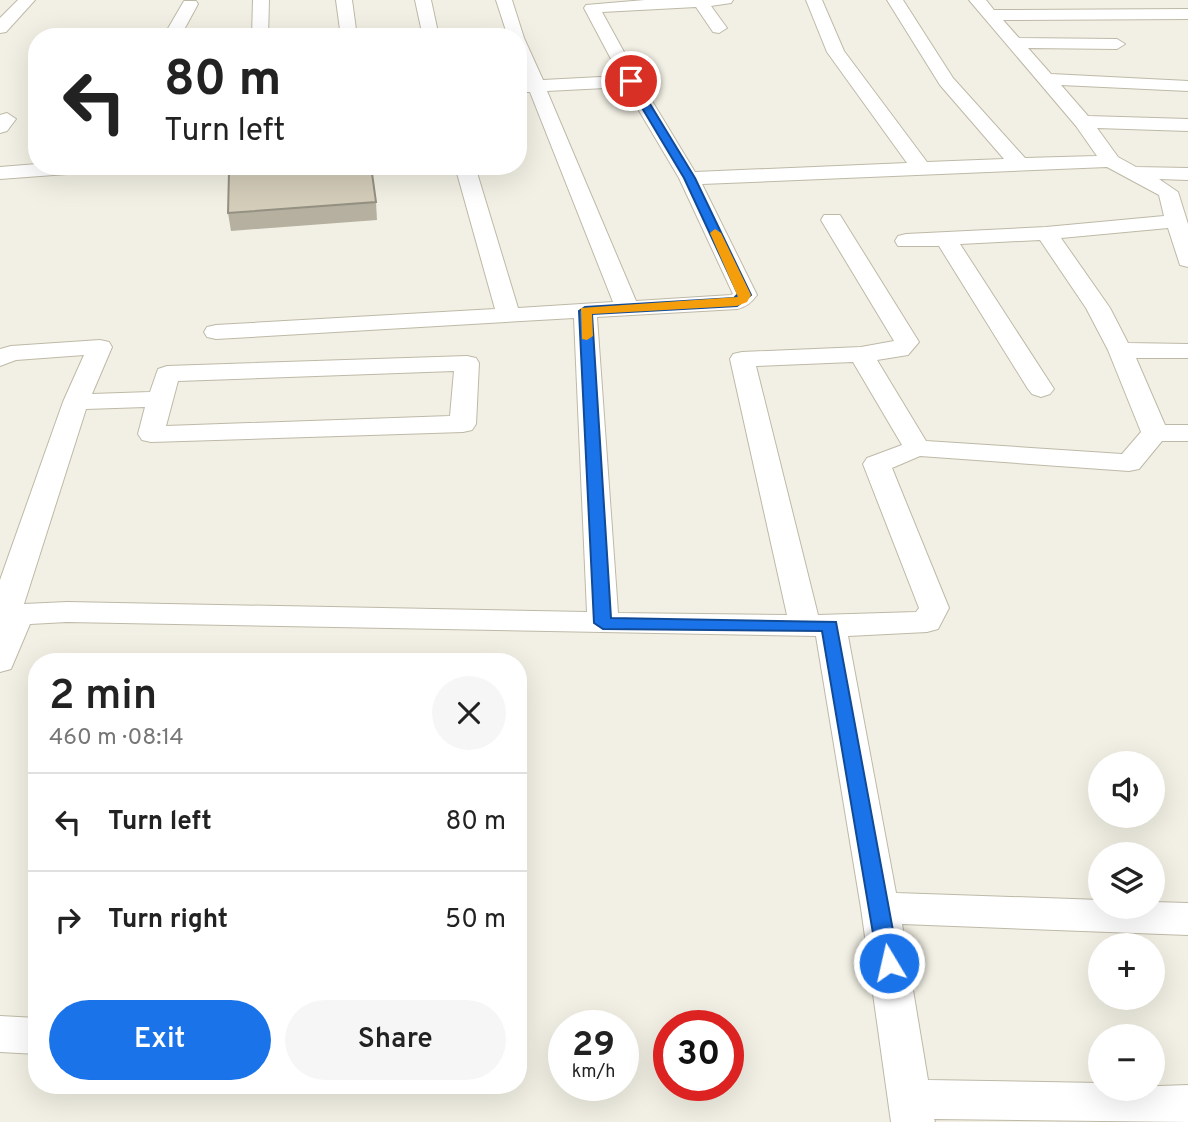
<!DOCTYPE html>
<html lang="en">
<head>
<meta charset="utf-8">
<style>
	:root { --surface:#fff; --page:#f6f6f6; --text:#222; --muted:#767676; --line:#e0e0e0; --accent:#1a73e8 }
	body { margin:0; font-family:Overpass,sans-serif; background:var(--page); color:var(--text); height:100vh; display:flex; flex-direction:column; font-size:26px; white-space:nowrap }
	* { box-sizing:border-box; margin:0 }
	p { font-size:23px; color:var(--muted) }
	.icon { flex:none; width:38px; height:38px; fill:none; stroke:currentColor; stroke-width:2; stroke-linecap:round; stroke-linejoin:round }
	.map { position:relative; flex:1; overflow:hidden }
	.side { position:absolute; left:28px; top:653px; width:499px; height:441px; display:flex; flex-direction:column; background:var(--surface); border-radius:28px; box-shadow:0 7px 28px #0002 }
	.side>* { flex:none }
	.banner { position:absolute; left:28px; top:28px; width:499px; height:147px; border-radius:28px; box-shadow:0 7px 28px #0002; background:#fff; color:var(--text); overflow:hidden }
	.buttons { position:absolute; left:1088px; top:751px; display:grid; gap:14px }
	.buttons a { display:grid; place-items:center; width:77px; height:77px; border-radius:50%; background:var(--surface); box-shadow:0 7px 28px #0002; font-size:35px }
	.speed { position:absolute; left:548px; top:1010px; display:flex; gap:14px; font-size:35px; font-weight:700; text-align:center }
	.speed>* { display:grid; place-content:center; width:91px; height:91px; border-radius:50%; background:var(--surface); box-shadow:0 7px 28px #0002; line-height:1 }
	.speed small { font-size:18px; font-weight:400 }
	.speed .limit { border:10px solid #d22; background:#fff; color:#111 }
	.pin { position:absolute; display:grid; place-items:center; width:60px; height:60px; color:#fff; margin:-30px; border:4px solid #fff; border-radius:50%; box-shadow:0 2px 7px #0007 }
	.me { position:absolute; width:77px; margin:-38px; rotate:351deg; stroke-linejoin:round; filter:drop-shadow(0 0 5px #0008) }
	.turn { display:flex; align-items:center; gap:24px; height:147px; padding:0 21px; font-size:32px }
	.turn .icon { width:91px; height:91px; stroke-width:2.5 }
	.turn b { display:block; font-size:49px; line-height:60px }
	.round { display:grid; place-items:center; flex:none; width:74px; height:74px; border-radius:37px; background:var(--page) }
	.head { display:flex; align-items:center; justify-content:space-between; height:119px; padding:0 21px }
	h1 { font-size:42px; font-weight:600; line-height:52px }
	.button { display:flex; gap:14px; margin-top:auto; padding:14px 21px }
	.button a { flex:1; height:80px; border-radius:42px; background:var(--accent); color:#fff; font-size:28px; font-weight:600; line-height:80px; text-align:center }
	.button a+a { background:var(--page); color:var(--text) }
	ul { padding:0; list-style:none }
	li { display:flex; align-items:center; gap:21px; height:98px; padding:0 21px; border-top:2px solid var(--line) }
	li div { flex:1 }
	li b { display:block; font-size:26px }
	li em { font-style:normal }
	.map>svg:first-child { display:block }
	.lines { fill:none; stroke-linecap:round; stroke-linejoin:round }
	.minor-casing { stroke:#beb9a7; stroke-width:2 }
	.minor { fill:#fff; fill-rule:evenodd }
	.wall { fill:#b6b0a0 }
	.building { fill:#d4cdba; stroke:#949082; stroke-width:2 }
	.route { fill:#1a73e8; stroke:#114b97; stroke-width:2 }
	.slow { fill:#f59e0b }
</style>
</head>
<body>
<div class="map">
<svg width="1188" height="1122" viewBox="0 0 1188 1122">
	<rect width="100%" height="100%" fill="#f2f0e4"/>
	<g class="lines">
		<defs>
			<g id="minor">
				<path d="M 18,0 L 35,0 L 6,32 L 0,33 L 0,18 Z"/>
				<path d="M 253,0 L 269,0 L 268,37 L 252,37 Z"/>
				<path d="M 336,0 L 352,0 L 357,37 L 341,37 Z"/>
				<path d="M 415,0 L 431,0 L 439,37 L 423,37 Z"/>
				<path d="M 496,0 L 512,0 L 524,38 L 543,80 L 620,76 L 584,8 L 586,5 L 645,0 L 733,0 L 731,3 L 711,6 L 727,28 L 719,33 L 713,32 L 696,7 L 602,12 L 640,81 L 695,172 L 907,163 L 827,52 L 806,0 L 822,0 L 844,51 L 927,162 L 1004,159 L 940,85 L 887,0 L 903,0 L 953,78 L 1025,158 L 1097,156 L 1076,126 L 969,0 L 986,0 L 994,10 L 1188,9 L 1188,19 L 1003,20 L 1019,38 L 1117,39 L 1125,44 L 1117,49 L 1028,48 L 1051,74 L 1188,81 L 1188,91 L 1061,85 L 1088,116 L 1188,119 L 1188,131 L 1097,128 L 1118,157 L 1136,167 L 1188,168 L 1188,180 L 1159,179 L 1178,192 L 1188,224 L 1188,267 L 1180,265 L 1168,228 L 1061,238 L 1110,308 L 1128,343 L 1188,344 L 1188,358 L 1136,358 L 1165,425 L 1188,425 L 1188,441 L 1162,441 L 1139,469 L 1129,471 L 920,456 L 892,468 L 949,608 L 938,629 L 927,632 L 848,636 L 896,893 L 1101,900 L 1101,906 L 1153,906 L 1153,902 L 1188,903 L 1188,935 L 902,924 L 928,1080 L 1101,1083 L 1101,1088 L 1188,1085 L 1188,1122 L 934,1119 L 935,1122 L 891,1122 L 861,908 L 816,636 L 67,622 L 30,624 L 11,669 L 0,672 L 0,580 L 63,402 L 84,355 L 16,360 L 0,366 L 0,349 L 11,346 L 100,340 L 109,342 L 112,347 L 92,394 L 150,392 L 158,369 L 167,366 L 467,356 L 476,358 L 479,363 L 476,424 L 472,430 L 463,432 L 151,442 L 142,440 L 138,434 L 145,407 L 86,409 L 24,604 L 67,602 L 587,612 L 574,318 L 216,339 L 207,337 L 204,332 L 207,327 L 216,325 L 495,309 L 455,166 L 475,166 L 518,308 L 613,302 L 530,92 L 518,92 L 518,82 L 525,81 L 518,62 L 518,37 L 508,37 ZM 625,87 L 679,178 L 733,294 L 731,295 L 636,301 L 547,91 ZM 1107,167 L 1159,195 L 1164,216 L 1046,227 L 906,234 L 898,236 L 895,241 L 898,246 L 939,246 L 1028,389 L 1032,394 L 1041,397 L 1050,394 L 1054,389 L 960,244 L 1040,240 L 1086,308 L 1108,350 L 1141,432 L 1122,454 L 926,441 L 877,360 L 908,355 L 919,342 L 840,215 L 824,215 L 821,220 L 894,341 L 861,347 L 742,352 L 733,354 L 730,359 L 787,615 L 618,613 L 597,317 L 737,309 C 746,307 751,303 757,295 L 702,184 ZM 853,362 L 902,445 L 867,458 L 863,464 L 919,608 L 916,612 L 818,615 L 756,366 ZM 454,371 L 450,416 L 166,426 L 178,381 Z"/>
				<path d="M 184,1 L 196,1 L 198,4 L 180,37 L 163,37 Z"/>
				<path d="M 7,113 L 16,119 L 7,131 L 0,133 L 0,115 Z"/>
				<path d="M 37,164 L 37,166 L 104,166 L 94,172 L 0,179 L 0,167 Z"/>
				<path d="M 0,1016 L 37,1018 L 37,1054 L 0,1052 Z"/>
			</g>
		</defs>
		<use href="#minor" class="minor-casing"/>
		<use href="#minor" class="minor"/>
	</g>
	<path class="wall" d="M 376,202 L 377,220 L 231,231 L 228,213 Z"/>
	<path class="building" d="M 302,166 L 371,166 L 376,202 L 228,213 L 229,172 Z"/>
	<path class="route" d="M 631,78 L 636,81 L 695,178 L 751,295 L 737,306 L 592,314 L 611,618 L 836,622 L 899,963 L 896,969 L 889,972 L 881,969 L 878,963 L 822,631 L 603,629 L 594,623 L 579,311 L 585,307 L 734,298 L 738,294 L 684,178 L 626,81 Z"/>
	<path class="slow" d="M 715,229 L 721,233 L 751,295 L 747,302 L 737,306 L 592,314 L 593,336 L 587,340 L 582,339 L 581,308 L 738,297 L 710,233 Z"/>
</svg>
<div class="buttons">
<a><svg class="icon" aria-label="sound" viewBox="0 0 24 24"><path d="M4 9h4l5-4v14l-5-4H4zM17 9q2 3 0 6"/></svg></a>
<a><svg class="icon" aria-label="layers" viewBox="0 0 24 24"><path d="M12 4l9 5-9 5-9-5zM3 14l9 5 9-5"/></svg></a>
<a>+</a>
<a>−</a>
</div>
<div class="speed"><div>29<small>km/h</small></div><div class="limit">30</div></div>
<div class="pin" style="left:631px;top:81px;background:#d93025"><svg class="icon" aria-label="arrive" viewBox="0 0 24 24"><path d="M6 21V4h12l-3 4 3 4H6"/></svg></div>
<svg class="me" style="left:889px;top:963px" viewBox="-20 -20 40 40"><circle r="17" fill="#1a73e8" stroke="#fff" stroke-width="3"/><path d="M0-11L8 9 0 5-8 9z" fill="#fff"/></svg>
<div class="banner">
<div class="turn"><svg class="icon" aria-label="left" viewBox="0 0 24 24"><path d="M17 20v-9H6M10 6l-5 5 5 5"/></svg><div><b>80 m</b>Turn left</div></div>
</div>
<section class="side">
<div class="head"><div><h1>2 min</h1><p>460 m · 08:14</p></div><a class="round"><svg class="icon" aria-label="close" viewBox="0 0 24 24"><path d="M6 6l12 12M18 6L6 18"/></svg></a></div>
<ul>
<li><svg class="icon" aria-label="left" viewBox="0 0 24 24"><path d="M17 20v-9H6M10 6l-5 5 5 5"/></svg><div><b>Turn left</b></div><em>80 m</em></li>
<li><svg class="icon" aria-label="right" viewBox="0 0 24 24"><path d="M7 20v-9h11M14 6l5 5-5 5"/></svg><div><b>Turn right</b></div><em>50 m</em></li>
</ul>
<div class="button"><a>Exit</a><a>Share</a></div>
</section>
</div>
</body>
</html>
